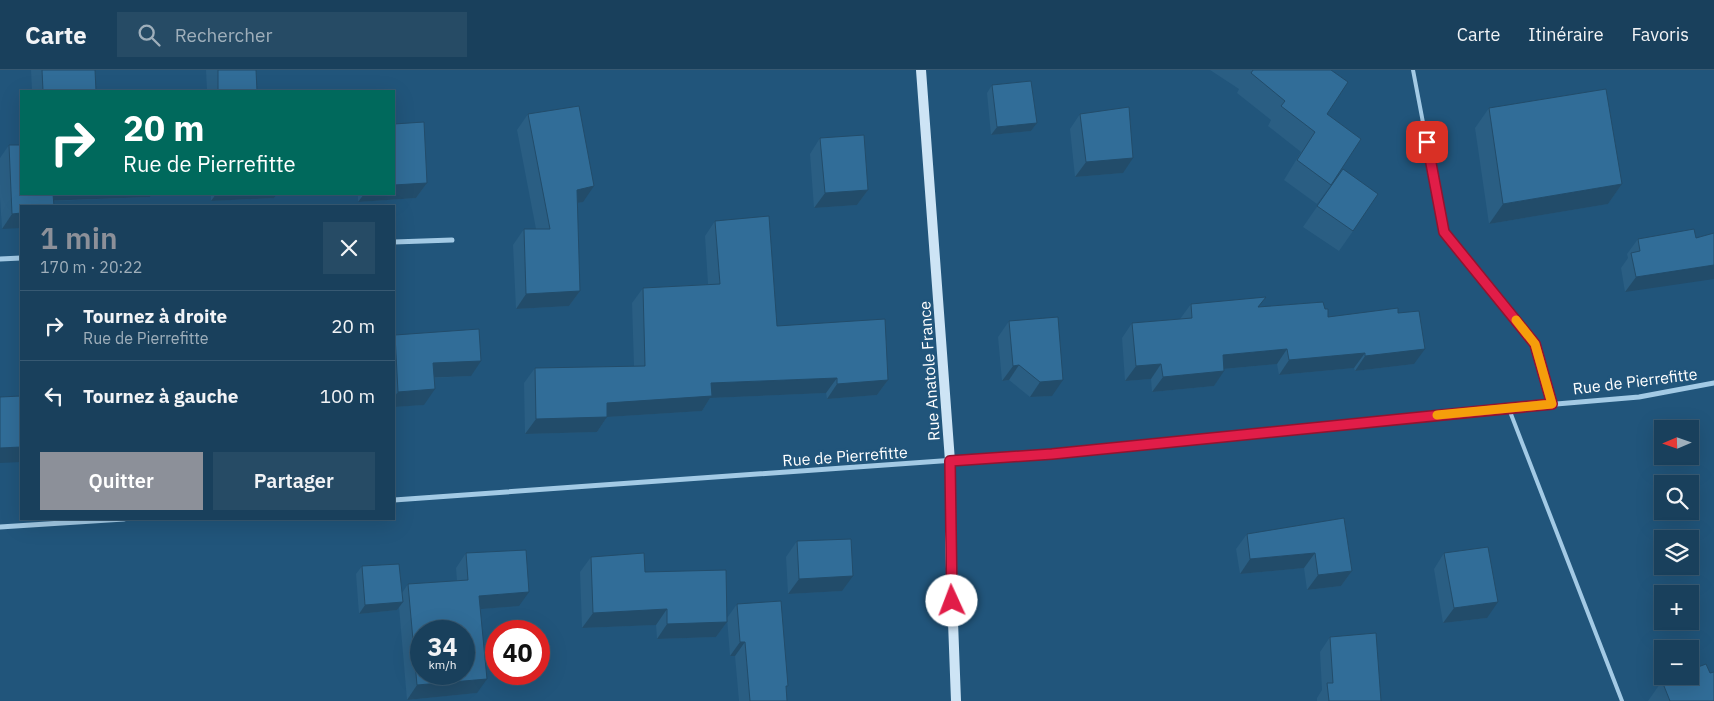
<!DOCTYPE html>
<html lang="fr">
<head>
<meta charset="utf-8">
<style>
	:root { --surface:#19405c; --page:#264b65; --text:#f1f3f6; --muted:#9fafbb; --line:#375972; --accent:#8c9099 }
	body { margin:0; font-family:"IBM Plex Sans",sans-serif; background:var(--page); color:var(--text); height:100vh; display:flex; flex-direction:column; font-size:19px; white-space:nowrap }
	* { box-sizing:border-box; margin:0 }
	p { font-size:16px; color:var(--muted) }
	.icon { flex:none; width:28px; height:28px; fill:none; stroke:currentColor; stroke-width:2; stroke-linecap:round; stroke-linejoin:round }
	.map { position:relative; flex:1; overflow:hidden }
	.side { position:absolute; left:20px; top:135px; width:375px; height:315px; display:flex; flex-direction:column; background:var(--surface); border-radius:0px; box-shadow:0 5px 20px #0002,0 0 0 1px var(--line) }
	.side>* { flex:none }
	.banner { position:absolute; left:20px; top:20px; width:375px; height:105px; border-radius:0px; box-shadow:0 5px 20px #0002,0 0 0 1px var(--line); background:#00695c; color:#fff; overflow:hidden }
	.needle { width:32px; rotate:268deg }
	.buttons { position:absolute; left:1654px; top:350px; display:grid; gap:10px }
	.buttons a { display:grid; place-items:center; width:45px; height:45px; border-radius:0px; background:var(--surface); box-shadow:0 5px 20px #0002,0 0 0 1px var(--line); font-size:25px }
	.speed { position:absolute; left:410px; top:550px; display:flex; gap:10px; font-size:25px; font-weight:700; text-align:center }
	.speed>* { display:grid; place-content:center; width:65px; height:65px; border-radius:50%; background:var(--surface); box-shadow:0 5px 20px #0002,0 0 0 1px var(--line); line-height:1 }
	.speed small { font-size:12px; font-weight:400 }
	.speed .limit { border:8px solid #d22; background:#fff; color:#111 }
	.pin { position:absolute; display:grid; place-items:center; width:42px; height:42px; color:#fff; margin:-21px; border-radius:10px; box-shadow:0 2px 8px #0006 }
	.me { position:absolute; width:55px; margin:-28px; rotate:358deg; stroke-linejoin:round; filter:drop-shadow(0 0 4px #0008) }
	.turn { display:flex; align-items:center; gap:18px; height:105px; padding:0 20px; font-size:22px }
	.turn .icon { width:65px; height:65px; stroke-width:2.5 }
	.turn b { display:block; font-size:35px; line-height:42px }
	.round { display:grid; place-items:center; flex:none; width:52px; height:52px; border-radius:0px; background:var(--page) }
	.head { display:flex; align-items:center; justify-content:space-between; height:85px; padding:0 20px }
	h1 { font-size:30px; font-weight:600; line-height:38px; color:var(--accent) }
	.cta { display:flex; gap:10px; margin-top:auto; padding:10px 20px }
	.cta a { flex:1; height:58px; border-radius:0px; background:var(--accent); color:#fff; font-size:20px; font-weight:600; line-height:58px; text-align:center }
	.cta a+a { background:var(--page); color:var(--text) }
	ul { padding:0; list-style:none }
	li { display:flex; align-items:center; gap:15px; height:70px; padding:0 20px; border-top:1px solid var(--line) }
	li div { flex:1 }
	li b { display:block; font-size:19px }
	li em { font-style:normal }
	header { display:flex; align-items:center; gap:30px; box-sizing:border-box; height:70px; padding:0 25px; background:var(--surface); border-bottom:1px solid var(--line) }
	header strong { font-size:24px }
	nav { display:flex; gap:28px; margin-inline-start:auto; font-size:18px }
	.search { width:350px; height:45px; background:var(--page); display:flex; align-items:center; gap:12px; box-sizing:border-box; padding:0 18px; border-radius:0px; color:var(--muted); font-size:19px }
	.map>svg:first-child { display:block }
	.lines { fill:none; stroke-linecap:round; stroke-linejoin:round }
	.lane { stroke:#a3cae5; stroke-width:4 }
	.street { stroke:#a3cae5; stroke-width:5 }
	.secondary { stroke:#cde4f5; stroke-width:10 }
	.wall { fill:#2a5e83 }
	.shaded-wall { fill:#224c6a }
	.building { fill:#316d98; stroke:#224c6a; fill-rule:evenodd }
	.route-casing { stroke:#92132f; stroke-width:12 }
	.route { stroke:#e11d48; stroke-width:9 }
	.slow { stroke:#f59e0b; stroke-width:9 }
	.labels { text-anchor:middle; stroke-width:5; stroke-linejoin:round; paint-order:stroke }
	.street-label { font-size:16px; fill:#fff; stroke:#21557b }
</style>
</head>
<body>
<header>
<strong>Carte</strong>
<div class="search"><svg class="icon" aria-label="search" viewBox="0 0 24 24"><circle cx="10" cy="10" r="6"/><path d="M15 15l6 6"/></svg>Rechercher</div>
<nav><a>Carte</a><a>Itinéraire</a><a>Favoris</a></nav>
</header>
<div class="map">
<svg width="1714" height="631" viewBox="0 0 1714 631">
	<rect width="100%" height="100%" fill="#21557b"/>
	<g class="lines">
		<g class="lane">
			<path d="M 1413,0 L 1444,163 L 1535,274 L 1552,334"/>
			<path d="M 1509,339 L 1622,631"/>
		</g>
		<g class="street">
			<path d="M 394,172 L 452,170"/>
			<path d="M 0,189 L 21,188"/>
			<path d="M 394,430 L 1052,383 L 1464,342 L 1639,327 L 1714,313"/>
			<path d="M 0,457 L 124,449"/>
		</g>
		<path class="secondary" d="M 921,0 L 950,391 L 950,472 L 956,631"/>
	</g>
	<g class="wall">
		<path d="M 31,0 L 95,0 L 96,21 L 32,21 Z"/>
		<path d="M 206,0 L 256,0 L 257,21 L 207,21 Z"/>
		<path d="M 1210,0 L 1331,0 L 1327,44 L 1331,115 L 1317,134 L 1284,110 L 1301,82 L 1268,56 L 1271,50 L 1237,23 L 1239,19 Z"/>
		<path d="M 992,15 L 1037,53 L 1031,61 L 991,65 L 987,23 Z"/>
		<path d="M 1489,38 L 1622,114 L 1608,134 L 1489,154 L 1475,58 Z"/>
		<path d="M 528,44 L 583,132 L 577,133 L 580,221 L 569,236 L 516,239 L 513,175 L 524,159 L 536,159 L 517,60 Z"/>
		<path d="M 1080,44 L 1123,103 L 1075,107 L 1070,59 Z"/>
		<path d="M 820,68 L 868,120 L 857,135 L 814,138 L 810,84 Z"/>
		<path d="M 9,75 L 21,124 L 152,124 L 150,127 L 54,131 L 2,159 L 0,128 L 0,88 Z"/>
		<path d="M 1343,99 L 1353,161 L 1339,181 L 1303,157 Z"/>
		<path d="M 427,113 L 416,128 L 358,132 L 358,124 L 394,124 Z"/>
		<path d="M 211,124 L 277,124 L 274,128 L 211,131 Z"/>
		<path d="M 715,151 L 777,256 L 888,310 L 877,325 L 827,329 L 826,323 L 710,328 L 702,341 L 607,347 L 597,362 L 525,364 L 524,313 L 535,298 L 634,296 L 632,233 L 643,218 L 708,214 L 705,166 Z"/>
		<path d="M 1696,168 L 1625,222 L 1621,198 L 1628,188 L 1627,184 L 1638,169 Z"/>
		<path d="M 1191,234 L 1325,239 L 1328,247 L 1398,243 L 1414,294 L 1355,301 L 1354,298 L 1279,305 L 1277,294 L 1224,299 L 1214,316 L 1152,322 L 1151,309 L 1125,311 L 1122,268 L 1132,253 L 1180,249 Z"/>
		<path d="M 1009,251 L 1052,326 L 1030,327 L 1009,310 L 1002,311 L 998,267 Z"/>
		<path d="M 395,265 L 471,306 L 434,308 L 424,335 L 394,337 L 394,266 Z"/>
		<path d="M 1344,448 L 1352,501 L 1341,516 L 1307,520 L 1304,498 L 1240,504 L 1236,479 L 1247,464 Z"/>
		<path d="M 797,471 L 842,521 L 788,524 L 786,487 Z"/>
		<path d="M 466,483 L 519,536 L 480,539 L 477,623 L 407,630 L 399,537 L 397,540 L 359,544 L 356,504 L 362,496 L 402,523 L 408,514 L 457,511 L 456,498 Z"/>
		<path d="M 1444,483 L 1487,548 L 1443,553 L 1434,499 Z"/>
		<path d="M 591,487 L 645,502 L 727,552 L 716,567 L 657,569 L 656,555 L 582,558 L 580,502 Z"/>
		<path d="M 737,534 L 786,618 L 787,631 L 739,631 L 735,586 L 730,586 L 727,548 Z"/>
		<path d="M 1330,567 L 1381,631 L 1317,631 L 1317,628 L 1322,620 L 1320,582 Z"/>
		<path d="M 1662,611 L 1714,631 L 1648,631 Z"/>
	</g>
	<g class="shaded-wall">
		<path d="M 1037,53 L 1031,61 L 991,65 L 997,57 Z"/>
		<path d="M 1133,88 L 1123,103 L 1075,107 L 1086,92 Z"/>
		<path d="M 427,113 L 416,128 L 358,132 L 364,124 L 394,124 L 394,115 Z"/>
		<path d="M 1622,114 L 1608,134 L 1489,154 L 1503,134 Z"/>
		<path d="M 594,116 L 583,132 L 566,135 L 577,120 Z"/>
		<path d="M 868,120 L 857,135 L 814,138 L 825,123 Z"/>
		<path d="M 47,124 L 152,124 L 150,127 L 42,131 Z"/>
		<path d="M 216,124 L 277,124 L 274,128 L 211,131 Z"/>
		<path d="M 21,143 L 21,158 L 2,159 L 12,144 Z"/>
		<path d="M 1714,195 L 1714,209 L 1625,222 L 1636,207 Z"/>
		<path d="M 580,221 L 569,236 L 516,239 L 526,224 Z"/>
		<path d="M 1287,279 L 1277,294 L 1212,300 L 1223,285 Z"/>
		<path d="M 1425,279 L 1414,294 L 1355,301 L 1365,286 Z"/>
		<path d="M 1365,283 L 1354,298 L 1279,305 L 1289,290 Z"/>
		<path d="M 481,291 L 471,306 L 423,308 L 433,293 Z"/>
		<path d="M 1161,294 L 1151,309 L 1125,311 L 1136,296 Z"/>
		<path d="M 1019,295 L 1009,310 L 1002,311 L 1013,296 Z"/>
		<path d="M 1224,301 L 1214,316 L 1152,322 L 1163,307 Z"/>
		<path d="M 837,308 L 826,323 L 710,328 L 702,341 L 607,347 L 597,362 L 525,364 L 536,349 L 607,333 L 711,313 Z"/>
		<path d="M 888,310 L 877,325 L 827,329 L 837,314 Z"/>
		<path d="M 1063,310 L 1052,326 L 1030,327 L 1040,312 Z"/>
		<path d="M 435,319 L 424,335 L 394,337 L 394,327 L 398,322 Z"/>
		<path d="M 21,377 L 21,392 L 0,393 L 0,378 Z"/>
		<path d="M 1315,483 L 1304,498 L 1240,504 L 1250,489 Z"/>
		<path d="M 1352,501 L 1341,516 L 1307,520 L 1318,505 Z"/>
		<path d="M 853,506 L 842,521 L 788,524 L 799,509 Z"/>
		<path d="M 529,522 L 519,536 L 469,540 L 479,526 Z"/>
		<path d="M 403,532 L 397,540 L 359,544 L 365,535 Z"/>
		<path d="M 1498,532 L 1487,548 L 1443,553 L 1454,538 Z"/>
		<path d="M 667,539 L 656,555 L 582,558 L 593,543 Z"/>
		<path d="M 727,552 L 716,567 L 657,569 L 667,554 Z"/>
		<path d="M 740,572 L 745,572 L 735,586 L 730,586 Z"/>
		<path d="M 487,609 L 477,623 L 407,630 L 417,615 Z"/>
	</g>
	<g class="building">
		<path d="M 42,0 L 95,0 L 96,21 L 43,21 Z"/>
		<path d="M 218,0 L 256,0 L 257,21 L 218,21 Z"/>
		<path d="M 1253,0 L 1331,0 L 1348,12 L 1327,44 L 1361,69 L 1331,115 L 1297,90 L 1315,62 L 1281,36 L 1285,31 L 1251,3 Z"/>
		<path d="M 1031,11 L 1037,53 L 997,57 L 992,15 Z"/>
		<path d="M 1606,19 L 1622,114 L 1503,134 L 1489,38 Z"/>
		<path d="M 579,36 L 594,116 L 577,120 L 580,221 L 526,224 L 524,159 L 550,159 L 528,44 Z"/>
		<path d="M 1129,37 L 1133,88 L 1086,92 L 1080,44 Z"/>
		<path d="M 424,52 L 427,113 L 394,115 L 394,54 Z"/>
		<path d="M 864,65 L 868,120 L 825,123 L 820,68 Z"/>
		<path d="M 9,75 L 21,75 L 21,124 L 53,124 L 54,136 L 21,136 L 21,143 L 12,144 Z"/>
		<path d="M 1343,99 L 1378,124 L 1353,161 L 1317,136 Z"/>
		<path d="M 769,146 L 777,256 L 885,249 L 888,310 L 837,314 L 837,308 L 711,313 L 712,326 L 607,333 L 607,347 L 536,349 L 535,298 L 645,296 L 643,218 L 720,214 L 715,151 Z"/>
		<path d="M 1694,159 L 1696,168 L 1714,163 L 1714,195 L 1636,207 L 1631,183 L 1640,181 L 1638,169 Z"/>
		<path d="M 1266,227 L 1258,237 L 1323,232 L 1325,239 L 1328,239 L 1328,247 L 1398,238 L 1398,243 L 1419,241 L 1425,279 L 1365,286 L 1365,283 L 1289,290 L 1287,279 L 1223,285 L 1224,301 L 1163,307 L 1161,294 L 1136,296 L 1132,253 L 1192,248 L 1191,234 Z"/>
		<path d="M 1058,247 L 1063,310 L 1040,312 L 1019,295 L 1013,296 L 1009,251 Z"/>
		<path d="M 479,259 L 481,291 L 433,293 L 435,319 L 398,322 L 395,265 Z"/>
		<path d="M 21,326 L 21,377 L 0,378 L 0,327 Z"/>
		<path d="M 1344,448 L 1352,501 L 1318,505 L 1315,483 L 1250,489 L 1247,464 Z"/>
		<path d="M 851,469 L 853,506 L 799,509 L 797,471 Z"/>
		<path d="M 1488,477 L 1498,532 L 1454,538 L 1444,483 Z"/>
		<path d="M 526,480 L 529,522 L 479,526 L 487,609 L 417,615 L 408,514 L 468,510 L 466,483 ZM 421,561 L 464,561 L 464,604 L 421,604 Z"/>
		<path d="M 644,483 L 645,502 L 726,500 L 727,552 L 667,554 L 667,539 L 593,543 L 591,487 Z"/>
		<path d="M 399,494 L 403,532 L 365,535 L 362,496 Z"/>
		<path d="M 781,531 L 788,616 L 786,616 L 787,631 L 750,631 L 745,572 L 740,572 L 737,534 Z"/>
		<path d="M 1376,563 L 1381,631 L 1329,631 L 1327,613 L 1333,613 L 1330,567 Z"/>
		<path d="M 1706,594 L 1710,603 L 1714,602 L 1714,631 L 1670,631 L 1662,611 L 1674,606 L 1690,606 L 1690,600 Z"/>
	</g>
	<g class="lines">
		<defs>
			<path id="route" d="M 952,531 L 950,391 L 1052,384 L 1552,334 L 1535,274 L 1444,162 L 1427,72"/>
		</defs>
		<use href="#route" class="route-casing"/>
		<use href="#route" class="route"/>
		<path class="slow" d="M 1437,345 L 1552,334 L 1535,274 L 1516,250"/>
	</g>
	<g class="labels">
		<g class="street-label">
			<text transform="translate(929 301) rotate(-94)" y="6">Rue Anatole France</text>
			<text transform="translate(1635 311) rotate(-7)" y="6">Rue de Pierrefitte</text>
			<text transform="translate(845 386) rotate(-4)" y="6">Rue de Pierrefitte</text>
		</g>
	</g>
</svg>
<div class="buttons">
<a><svg class="needle" viewBox="-14 -14 28 28"><path d="M0-13l5 13h-10z" fill="#e53935"/><path d="M0 13l5-13h-10z" fill="#9fafbb"/></svg></a>
<a><svg class="icon" aria-label="search" viewBox="0 0 24 24"><circle cx="10" cy="10" r="6"/><path d="M15 15l6 6"/></svg></a>
<a><svg class="icon" aria-label="layers" viewBox="0 0 24 24"><path d="M12 4l9 5-9 5-9-5zM3 14l9 5 9-5"/></svg></a>
<a>+</a>
<a>−</a>
</div>
<div class="speed"><div>34<small>km/h</small></div><div class="limit">40</div></div>
<div class="pin" style="left:1427px;top:72px;background:#d93025"><svg class="icon" aria-label="arrive" viewBox="0 0 24 24"><path d="M6 21V4h12l-3 4 3 4H6"/></svg></div>
<svg class="me" style="left:952px;top:531px" viewBox="-20 -20 40 40"><circle r="19" fill="#fff"/><path d="M0-13L10 11 0 6-10 11z" fill="#e11d48"/></svg>
<div class="banner">
<div class="turn"><svg class="icon" aria-label="right" viewBox="0 0 24 24"><path d="M7 20v-9h11M14 6l5 5-5 5"/></svg><div><b>20 m</b>Rue de Pierrefitte</div></div>
</div>
<section class="side">
<div class="head"><div><h1>1 min</h1><p>170 m · 20:22</p></div><a class="round"><svg class="icon" aria-label="close" viewBox="0 0 24 24"><path d="M6 6l12 12M18 6L6 18"/></svg></a></div>
<ul>
<li><svg class="icon" aria-label="right" viewBox="0 0 24 24"><path d="M7 20v-9h11M14 6l5 5-5 5"/></svg><div><b>Tournez à droite</b><p>Rue de Pierrefitte</p></div><em>20 m</em></li>
<li><svg class="icon" aria-label="left" viewBox="0 0 24 24"><path d="M17 20v-9H6M10 6l-5 5 5 5"/></svg><div><b>Tournez à gauche</b></div><em>100 m</em></li>
</ul>
<div class="cta"><a>Quitter</a><a>Partager</a></div>
</section>
</div>
</body>
</html>
